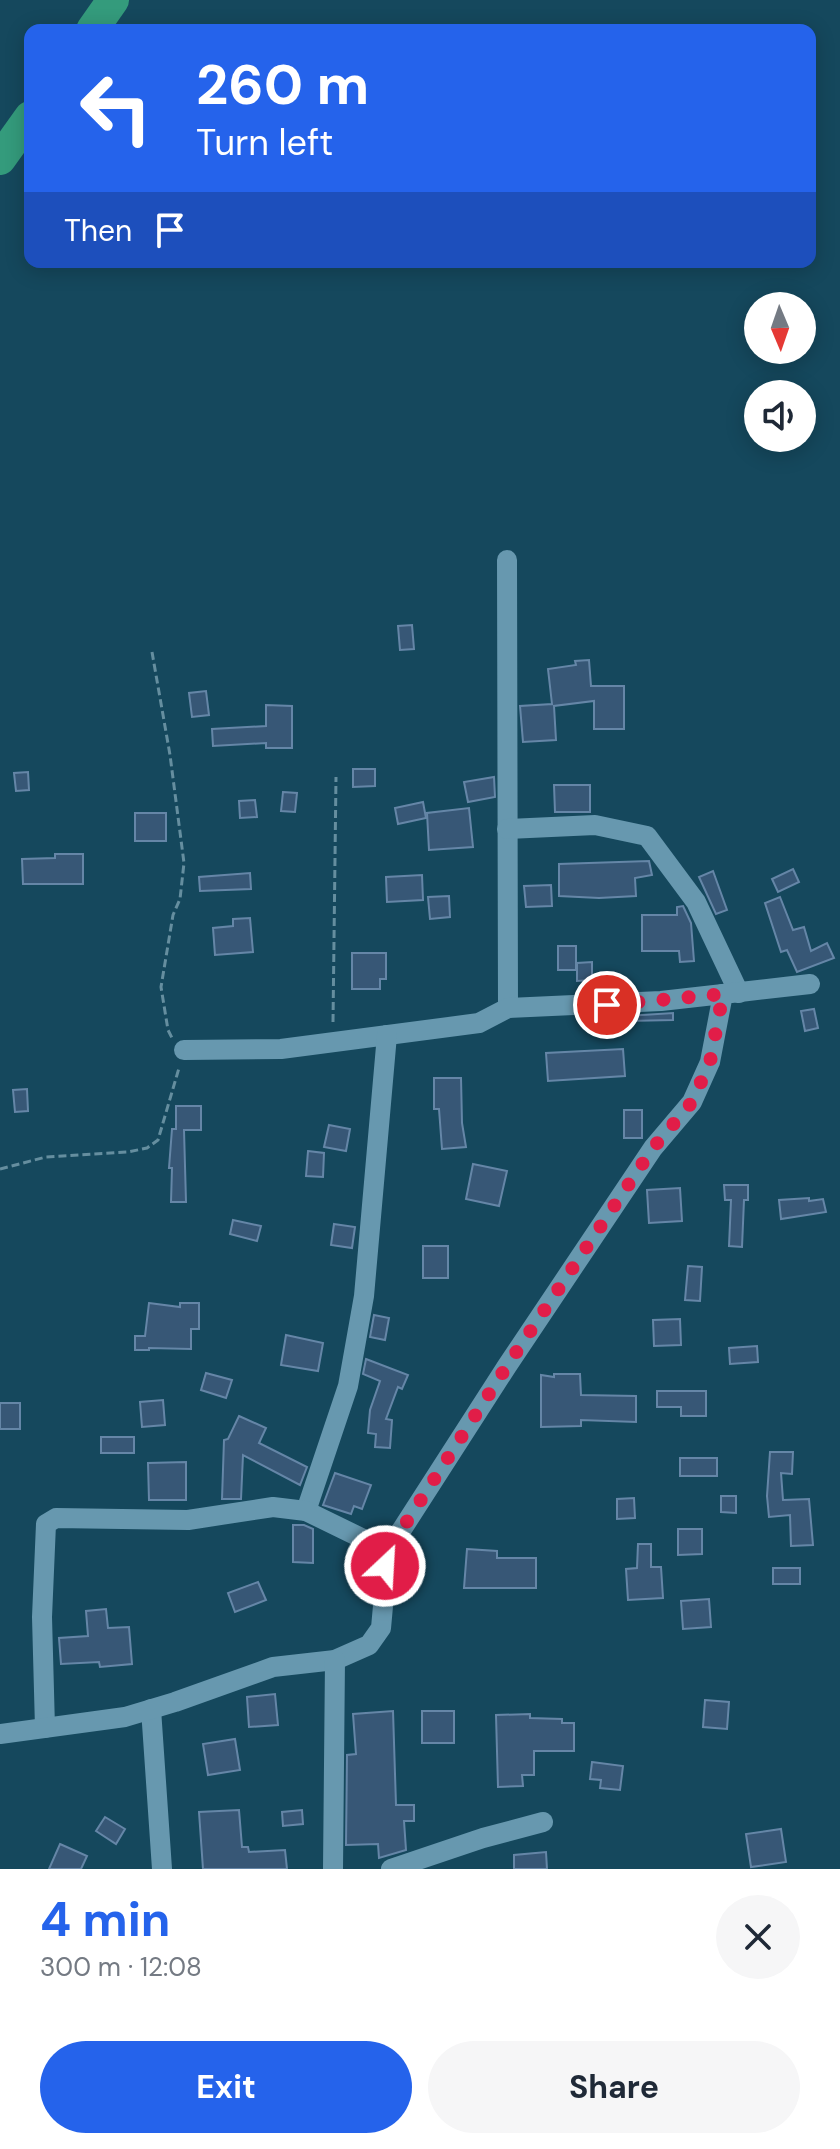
<!DOCTYPE html>
<html lang="en">
<head>
<meta charset="utf-8">
<style>
	:root { --surface:#fff; --page:#f6f6f7; --text:#1f2937; --muted:#747a83; --accent:#2563eb }
	body { margin:0; font-family:"DM Sans",sans-serif; background:var(--page); color:var(--text); height:100vh; display:flex; flex-direction:column; font-size:30px; white-space:nowrap }
	* { box-sizing:border-box; margin:0 }
	p { font-size:26px; color:var(--muted) }
	.icon { flex:none; width:44px; height:44px; fill:none; stroke:currentColor; stroke-width:2; stroke-linecap:round; stroke-linejoin:round }
	.map { position:relative; height:1869px; overflow:hidden }
	.sheet { display:flex; flex-direction:column; background:var(--surface); flex:1 }
	.sheet>* { flex:none }
	.banner { position:absolute; left:24px; top:24px; width:792px; height:244px; border-radius:16px; box-shadow:0 4px 20px #0003; background:#2563eb; color:#fff; overflow:hidden }
	.needle { width:52px; rotate:178deg }
	.fabs { position:absolute; left:744px; top:292px; display:grid; gap:16px }
	.fabs a { display:grid; place-items:center; width:72px; height:72px; border-radius:50%; background:var(--surface); box-shadow:0 4px 20px #0003; font-size:40px }
	.pin { position:absolute; display:grid; place-items:center; width:68px; height:68px; color:#fff; margin:-34px; border:4px solid #fff; border-radius:50%; box-shadow:0 2px 8px #0007 }
	.me { position:absolute; width:88px; margin:-44px; rotate:25deg; stroke-linejoin:round; filter:drop-shadow(0 0 6px #0008) }
	.turn { display:flex; align-items:center; gap:28px; height:168px; padding:0 40px; font-size:36px }
	.turn .icon { width:104px; height:104px; stroke-width:2.5 }
	.turn b { display:block; font-size:56px; line-height:68px }
	.then { display:flex; align-items:center; height:76px; padding:0 40px; background:#0003; gap:16px; font-size:30px }
	.round { display:grid; place-items:center; flex:none; width:84px; height:84px; border-radius:42px; background:var(--page) }
	.overview { display:flex; align-items:center; justify-content:space-between; height:136px; padding:0 40px }
	h1 { font-size:48px; font-weight:700; line-height:60px; color:var(--accent) }
	.cta { display:flex; gap:16px; margin-top:auto; padding:16px 40px }
	.cta a { flex:1; height:92px; border-radius:48px; background:var(--accent); color:#fff; font-size:32px; font-weight:700; line-height:92px; text-align:center }
	.cta a+a { background:var(--page); color:var(--text) }
	.map>svg:first-child { display:block }
	.lines { fill:none; stroke-linecap:round; stroke-linejoin:round }
	.river { stroke:#349b7c; stroke-width:32 }
	.building { fill:#375776; stroke:#6586a7; stroke-width:2 }
	.path { stroke:#658e9f; stroke-width:3; stroke-dasharray:8 4; stroke-linecap:butt }
	.street { stroke:#6798af; stroke-width:20 }
	.route { stroke:#e11d48; stroke-width:14; stroke-dasharray:0 25.2 }
</style>
</head>
<body>
<div class="map">
<svg width="840" height="1869" viewBox="0 0 840 1869">
	<rect width="100%" height="100%" fill="#15485d"/>
	<g class="lines">
		<g class="river">
			<path d="M 92,30 L 113,0"/>
			<path d="M 0,159 L 30,117"/>
		</g>
	</g>
	<g class="building">
		<path d="M 412,625 L 414,649 L 400,650 L 398,626 Z"/>
		<path d="M 589,660 L 591,686 L 624,686 L 624,729 L 594,729 L 594,701 L 554,706 L 556,740 L 523,742 L 520,706 L 552,704 L 548,669 L 576,665 L 575,661 Z"/>
		<path d="M 206,691 L 209,715 L 192,717 L 189,693 Z"/>
		<path d="M 266,705 L 292,706 L 292,748 L 266,748 L 266,743 L 213,746 L 212,729 L 266,726 Z"/>
		<path d="M 353,769 L 375,769 L 375,786 L 353,787 Z"/>
		<path d="M 28,772 L 29,790 L 16,791 L 14,773 Z"/>
		<path d="M 494,777 L 495,797 L 468,802 L 464,782 Z"/>
		<path d="M 554,785 L 590,785 L 590,812 L 555,812 Z"/>
		<path d="M 283,792 L 297,793 L 295,812 L 281,811 Z"/>
		<path d="M 255,800 L 257,817 L 240,818 L 239,801 Z"/>
		<path d="M 423,802 L 426,818 L 398,824 L 395,808 Z"/>
		<path d="M 469,808 L 473,847 L 429,850 L 427,813 Z"/>
		<rect x="135" y="813" width="31" height="28"/>
		<path d="M 55,854 L 83,854 L 83,884 L 23,884 L 22,859 L 55,858 Z"/>
		<path d="M 649,861 L 652,875 L 635,878 L 636,896 L 599,898 L 559,896 L 559,864 Z"/>
		<path d="M 793,869 L 799,882 L 778,892 L 772,879 Z"/>
		<path d="M 713,871 L 727,910 L 716,914 L 699,877 Z"/>
		<path d="M 250,873 L 251,889 L 200,891 L 199,877 Z"/>
		<path d="M 422,875 L 423,900 L 387,902 L 386,877 Z"/>
		<path d="M 551,885 L 552,906 L 526,907 L 524,886 Z"/>
		<path d="M 449,896 L 450,917 L 430,919 L 428,897 Z"/>
		<path d="M 780,897 L 793,930 L 804,927 L 811,951 L 827,943 L 834,958 L 797,972 L 787,950 L 781,952 L 765,903 Z"/>
		<path d="M 683,906 L 691,923 L 694,961 L 680,962 L 679,951 L 642,951 L 642,915 L 677,915 L 677,907 Z"/>
		<path d="M 250,918 L 253,952 L 215,955 L 213,928 L 233,926 L 233,919 Z"/>
		<rect x="558" y="946" width="18" height="24"/>
		<path d="M 352,953 L 386,953 L 386,979 L 380,979 L 380,989 L 352,989 Z"/>
		<path d="M 592,962 L 592,980 L 577,981 L 577,963 Z"/>
		<path d="M 814,1009 L 818,1028 L 805,1031 L 801,1011 Z"/>
		<path d="M 673,1013 L 673,1020 L 627,1021 L 627,1016 Z"/>
		<path d="M 623,1049 L 625,1076 L 548,1081 L 546,1053 Z"/>
		<path d="M 434,1078 L 461,1078 L 462,1123 L 466,1147 L 442,1149 L 439,1109 L 434,1109 Z"/>
		<path d="M 27,1089 L 28,1111 L 15,1112 L 13,1090 Z"/>
		<path d="M 176,1106 L 201,1106 L 201,1130 L 184,1130 L 186,1202 L 171,1202 L 172,1168 L 169,1168 L 172,1129 L 176,1129 Z"/>
		<rect x="624" y="1110" width="18" height="28"/>
		<path d="M 329,1125 L 350,1129 L 346,1151 L 324,1147 Z"/>
		<path d="M 308,1151 L 324,1153 L 323,1177 L 306,1176 Z"/>
		<path d="M 473,1164 L 507,1171 L 499,1206 L 466,1199 Z"/>
		<path d="M 724,1185 L 748,1185 L 748,1200 L 744,1200 L 742,1247 L 729,1246 L 731,1200 L 725,1200 Z"/>
		<path d="M 680,1188 L 682,1221 L 649,1223 L 647,1190 Z"/>
		<path d="M 809,1198 L 809,1201 L 823,1199 L 826,1212 L 781,1219 L 779,1200 Z"/>
		<path d="M 233,1220 L 261,1226 L 257,1241 L 230,1234 Z"/>
		<path d="M 334,1224 L 355,1227 L 352,1248 L 331,1245 Z"/>
		<rect x="423" y="1246" width="25" height="32"/>
		<path d="M 688,1266 L 702,1267 L 700,1301 L 685,1300 Z"/>
		<path d="M 149,1303 L 180,1307 L 180,1303 L 199,1303 L 199,1329 L 191,1329 L 191,1349 L 149,1348 L 149,1350 L 135,1350 L 135,1336 L 145,1336 Z"/>
		<path d="M 374,1315 L 389,1318 L 385,1340 L 370,1337 Z"/>
		<path d="M 680,1319 L 681,1345 L 654,1346 L 653,1320 Z"/>
		<path d="M 286,1335 L 323,1343 L 318,1371 L 281,1365 Z"/>
		<path d="M 757,1346 L 758,1362 L 730,1364 L 729,1348 Z"/>
		<path d="M 366,1359 L 408,1375 L 402,1389 L 398,1387 L 386,1419 L 392,1420 L 390,1448 L 375,1447 L 376,1434 L 368,1433 L 370,1410 L 380,1381 L 363,1374 Z"/>
		<path d="M 206,1373 L 232,1380 L 226,1398 L 201,1390 Z"/>
		<path d="M 554,1374 L 580,1374 L 581,1395 L 636,1396 L 636,1422 L 581,1420 L 581,1426 L 541,1427 L 541,1375 L 554,1377 Z"/>
		<path d="M 657,1391 L 706,1391 L 706,1416 L 681,1416 L 681,1407 L 657,1407 Z"/>
		<path d="M 163,1400 L 165,1425 L 142,1427 L 140,1402 Z"/>
		<rect x="0" y="1403" width="20" height="26"/>
		<path d="M 239,1416 L 266,1428 L 259,1443 L 307,1467 L 300,1485 L 243,1455 L 241,1499 L 222,1499 L 224,1440 L 228,1439 Z"/>
		<rect x="101" y="1437" width="33" height="16"/>
		<path d="M 770,1452 L 793,1452 L 792,1474 L 781,1473 L 783,1500 L 809,1499 L 813,1545 L 791,1546 L 790,1515 L 769,1517 L 767,1496 Z"/>
		<rect x="680" y="1458" width="37" height="18"/>
		<path d="M 186,1462 L 186,1500 L 149,1500 L 148,1463 Z"/>
		<path d="M 335,1473 L 371,1485 L 362,1509 L 354,1506 L 351,1514 L 323,1505 Z"/>
		<path d="M 721,1496 L 736,1496 L 736,1513 L 721,1512 Z"/>
		<path d="M 634,1498 L 635,1518 L 617,1519 L 617,1499 Z"/>
		<path d="M 293,1525 L 304,1525 L 313,1529 L 313,1563 L 293,1562 Z"/>
		<path d="M 678,1529 L 702,1529 L 702,1554 L 678,1555 Z"/>
		<path d="M 638,1544 L 651,1544 L 651,1567 L 661,1567 L 663,1598 L 628,1600 L 626,1569 L 637,1568 Z"/>
		<path d="M 467,1549 L 497,1551 L 497,1558 L 536,1558 L 536,1588 L 464,1588 Z"/>
		<rect x="773" y="1568" width="27" height="16"/>
		<path d="M 258,1582 L 266,1600 L 235,1612 L 228,1593 Z"/>
		<path d="M 709,1599 L 711,1627 L 683,1629 L 681,1601 Z"/>
		<path d="M 106,1609 L 108,1628 L 129,1627 L 132,1664 L 100,1667 L 99,1662 L 61,1664 L 59,1638 L 88,1636 L 86,1611 Z"/>
		<path d="M 275,1694 L 278,1725 L 249,1727 L 247,1697 Z"/>
		<path d="M 705,1700 L 729,1702 L 727,1729 L 703,1727 Z"/>
		<path d="M 393,1711 L 396,1805 L 414,1805 L 414,1821 L 404,1821 L 406,1850 L 379,1858 L 378,1844 L 346,1845 L 347,1755 L 356,1754 L 353,1714 Z"/>
		<rect x="422" y="1711" width="32" height="32"/>
		<path d="M 530,1714 L 530,1718 L 562,1719 L 562,1723 L 574,1723 L 574,1751 L 534,1751 L 534,1775 L 522,1775 L 523,1786 L 498,1787 L 496,1715 Z"/>
		<path d="M 235,1739 L 240,1770 L 208,1775 L 203,1744 Z"/>
		<path d="M 592,1762 L 623,1766 L 620,1790 L 600,1788 L 601,1780 L 590,1779 Z"/>
		<path d="M 239,1810 L 242,1847 L 248,1847 L 249,1852 L 285,1850 L 287,1869 L 203,1869 L 199,1812 Z"/>
		<path d="M 302,1810 L 303,1824 L 283,1826 L 282,1812 Z"/>
		<path d="M 105,1817 L 125,1829 L 116,1844 L 96,1831 Z"/>
		<path d="M 781,1829 L 786,1862 L 751,1867 L 746,1834 Z"/>
		<path d="M 60,1844 L 87,1856 L 81,1869 L 49,1869 Z"/>
		<path d="M 546,1852 L 547,1869 L 514,1869 L 514,1855 Z"/>
	</g>
	<g class="lines">
		<g class="path">
			<path d="M 152,652 L 170,755 L 184,863 L 180,899 L 173,915 L 161,987 L 168,1030 L 172,1038"/>
			<path d="M 333,1022 L 336,777"/>
			<path d="M 0,1169 L 46,1157 L 128,1152 L 147,1148 L 158,1140 L 179,1068"/>
		</g>
		<g class="street">
			<path d="M 507,560 L 508,1008"/>
			<path d="M 507,829 L 595,825 L 647,836 L 696,902 L 739,993"/>
			<path d="M 184,1050 L 281,1049 L 479,1023 L 508,1008 L 661,1001 L 723,994"/>
			<path d="M 306,1511 L 348,1386 L 364,1296 L 387,1035"/>
			<path d="M 151,1709 L 162,1869"/>
			<path d="M 45,1728 L 42,1617 L 46,1524 L 56,1518 L 188,1520 L 273,1507 L 306,1511 L 388,1551"/>
			<path d="M 0,1734 L 125,1717 L 175,1702 L 273,1667 L 335,1660 L 369,1645 L 381,1628 L 388,1551 L 507,1366 L 653,1148 L 692,1102 L 710,1062 L 723,994 L 810,984"/>
			<path d="M 333,1869 L 335,1660"/>
			<path d="M 391,1869 L 483,1838 L 543,1822"/>
		</g>
	</g>
	<g class="lines">
		<path class="route" d="M 385,1566 L 388,1551 L 507,1366 L 653,1148 L 692,1102 L 710,1062 L 723,994 L 607,1005"/>
	</g>
</svg>
<div class="fabs">
<a><svg class="needle" viewBox="-14 -14 28 28"><path d="M0-13l5 13h-10z" fill="#e53935"/><path d="M0 13l5-13h-10z" fill="#747a83"/></svg></a>
<a><svg class="icon" aria-label="sound" viewBox="0 0 24 24"><path d="M4 9h4l5-4v14l-5-4H4zM17 9q2 3 0 6"/></svg></a>
</div>
<div class="pin" style="left:607px;top:1005px;background:#d93025"><svg class="icon" aria-label="arrive" viewBox="0 0 24 24"><path d="M6 21V4h12l-3 4 3 4H6"/></svg></div>
<svg class="me" style="left:385px;top:1566px" viewBox="-20 -20 40 40"><circle r="17" fill="#e11d48" stroke="#fff" stroke-width="3"/><path d="M0-11L8 9 0 5-8 9z" fill="#fff"/></svg>
<div class="banner">
<div class="turn"><svg class="icon" aria-label="left" viewBox="0 0 24 24"><path d="M17 20v-9H6M10 6l-5 5 5 5"/></svg><div><b>260 m</b>Turn left</div></div>
<div class="then">Then<svg class="icon" aria-label="arrive" viewBox="0 0 24 24"><path d="M6 21V4h12l-3 4 3 4H6"/></svg></div>
</div>
</div>
<section class="sheet">
<div class="overview"><div><h1>4 min</h1><p>300 m · 12:08</p></div><a class="round"><svg class="icon" aria-label="close" viewBox="0 0 24 24"><path d="M6 6l12 12M18 6L6 18"/></svg></a></div>
<div class="cta"><a>Exit</a><a>Share</a></div>
</section>
</body>
</html>
